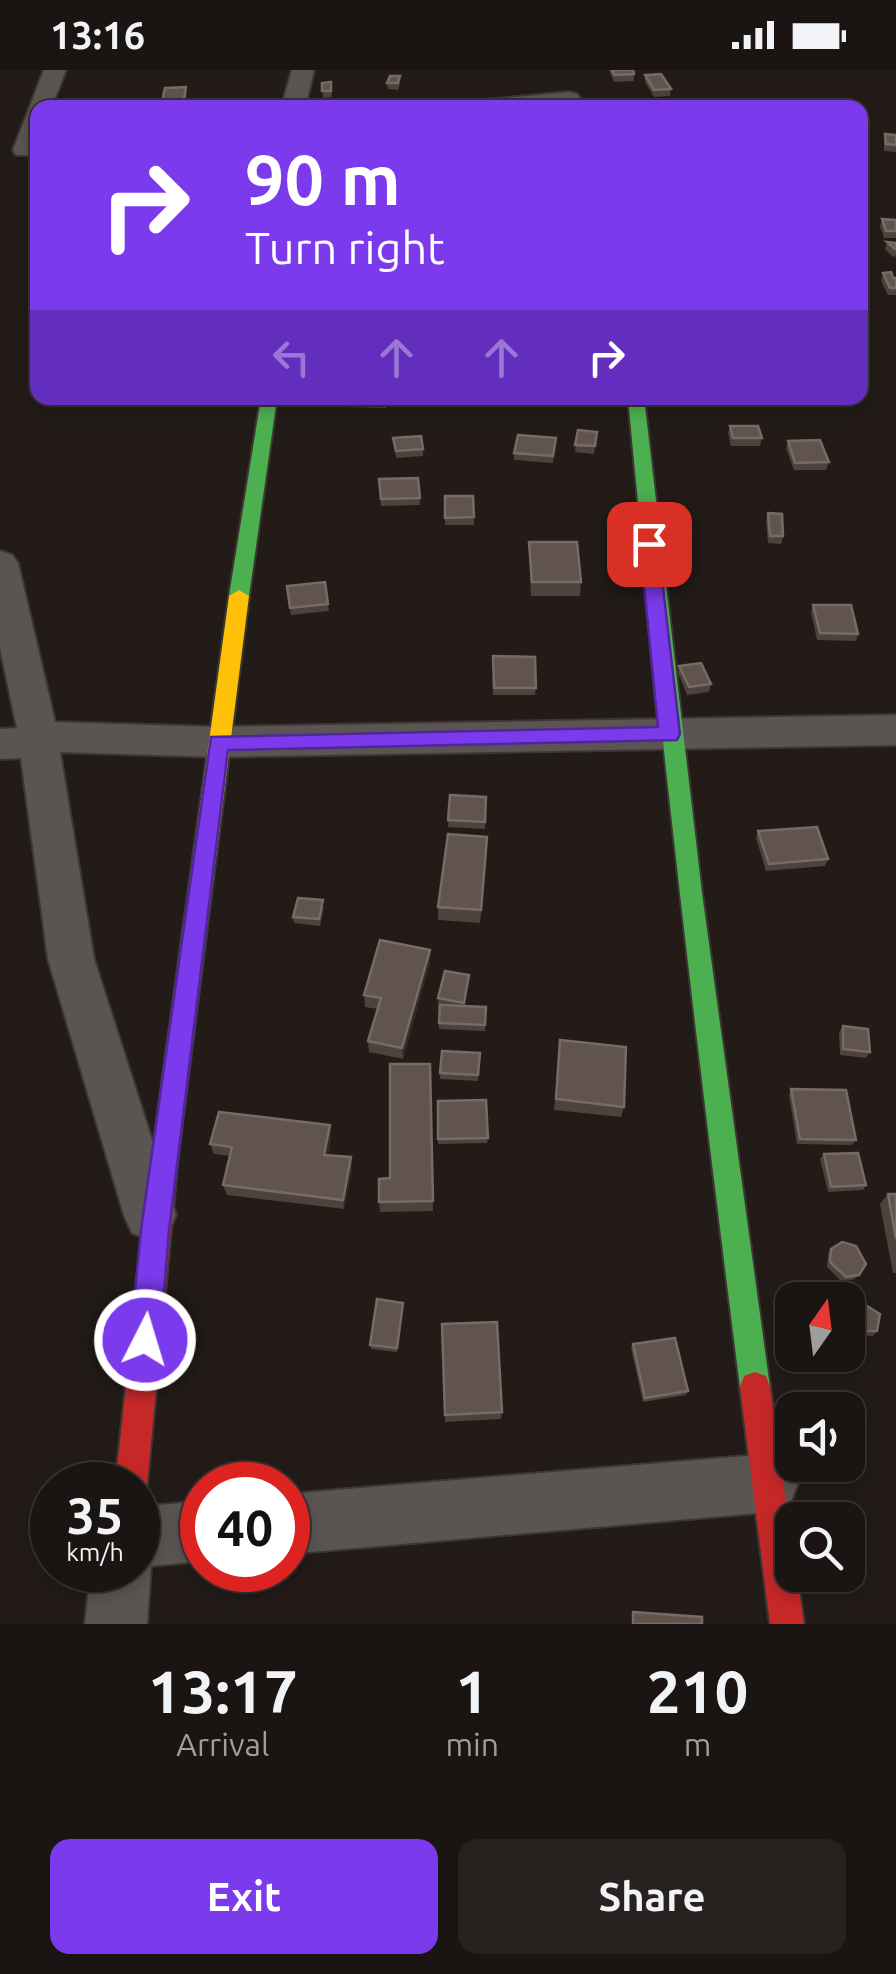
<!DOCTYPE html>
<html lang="en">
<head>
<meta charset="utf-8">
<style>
	:root { --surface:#1a1412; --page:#272120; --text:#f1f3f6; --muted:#9f9e9f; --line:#383332; --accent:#7c3aed }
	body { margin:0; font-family:Ubuntu,sans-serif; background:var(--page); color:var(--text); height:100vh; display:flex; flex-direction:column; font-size:38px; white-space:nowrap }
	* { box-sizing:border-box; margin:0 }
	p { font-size:32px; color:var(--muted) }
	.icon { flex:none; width:55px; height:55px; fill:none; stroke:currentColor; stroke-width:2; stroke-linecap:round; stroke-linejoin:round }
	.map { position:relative; height:1554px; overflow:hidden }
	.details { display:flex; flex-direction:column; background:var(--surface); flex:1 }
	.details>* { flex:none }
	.hud { position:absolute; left:30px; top:30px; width:838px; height:305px; border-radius:20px; box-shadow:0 5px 15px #0003,0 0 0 2px var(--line); background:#7c3aed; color:#fff; overflow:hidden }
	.needle { width:65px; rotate:14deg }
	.buttons { position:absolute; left:775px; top:1212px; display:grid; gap:20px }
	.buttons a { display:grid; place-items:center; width:90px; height:90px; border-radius:20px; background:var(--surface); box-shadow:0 5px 15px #0003,0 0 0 2px var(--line); font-size:50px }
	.speed { position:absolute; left:30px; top:1392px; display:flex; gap:20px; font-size:50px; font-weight:700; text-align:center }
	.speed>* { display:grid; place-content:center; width:130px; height:130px; border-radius:50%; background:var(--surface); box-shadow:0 5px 15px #0003,0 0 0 2px var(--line); line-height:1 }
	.speed small { font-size:25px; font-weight:400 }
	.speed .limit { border:15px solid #d22; background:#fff; color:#111 }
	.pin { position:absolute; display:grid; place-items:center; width:85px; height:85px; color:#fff; margin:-42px; border-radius:20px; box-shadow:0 5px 15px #0006 }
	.me { position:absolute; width:110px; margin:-55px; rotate:5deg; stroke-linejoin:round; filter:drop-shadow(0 0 8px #0008) }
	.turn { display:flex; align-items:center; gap:35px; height:210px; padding:0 50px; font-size:45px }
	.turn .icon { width:130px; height:130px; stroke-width:2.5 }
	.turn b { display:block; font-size:70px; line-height:85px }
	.lanes { display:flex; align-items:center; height:95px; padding:0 50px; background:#0003; justify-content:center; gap:50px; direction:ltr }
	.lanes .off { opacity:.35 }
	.eta { display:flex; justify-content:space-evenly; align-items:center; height:170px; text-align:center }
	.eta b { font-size:60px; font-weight:700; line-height:70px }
	.cta { display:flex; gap:20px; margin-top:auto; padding:20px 50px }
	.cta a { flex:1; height:115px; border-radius:20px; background:var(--accent); color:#fff; font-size:40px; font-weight:700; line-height:115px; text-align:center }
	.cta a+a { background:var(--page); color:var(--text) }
	.status { display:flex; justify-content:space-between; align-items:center; height:70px; padding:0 50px; background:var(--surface); direction:ltr }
	.status svg { height:28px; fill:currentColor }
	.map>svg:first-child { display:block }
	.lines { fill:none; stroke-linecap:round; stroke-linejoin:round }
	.street-casing { stroke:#3d3734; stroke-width:4 }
	.fast-casing { stroke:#3d3734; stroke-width:4 }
	.slow-casing { stroke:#3d3734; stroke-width:4 }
	.jam-casing { stroke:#3d3734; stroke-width:4 }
	.street { fill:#5a5552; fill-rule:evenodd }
	.fast { fill:#4caf50; fill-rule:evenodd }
	.slow { fill:#ffc107; fill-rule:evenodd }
	.jam { fill:#c62828; fill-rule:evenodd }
	.wall { fill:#4e423c }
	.shaded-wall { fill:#352b26 }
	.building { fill:#60544d; stroke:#766b65; stroke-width:2.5 }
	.route { fill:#7c3aed; stroke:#51269a; stroke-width:2.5 }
</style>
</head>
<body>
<div class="status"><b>13:16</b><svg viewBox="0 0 49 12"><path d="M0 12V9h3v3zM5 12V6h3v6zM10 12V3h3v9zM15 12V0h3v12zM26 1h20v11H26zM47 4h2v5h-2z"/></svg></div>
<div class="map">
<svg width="896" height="1554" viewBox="0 0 896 1554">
	<rect width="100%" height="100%" fill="#221b18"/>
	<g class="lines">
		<defs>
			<g id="street">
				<path d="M 44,0 L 66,0 L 51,38 L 38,38 L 37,80 L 34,85 L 16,85 L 13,80 Z"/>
				<path d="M 292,0 L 314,0 L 305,38 L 281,38 Z"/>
				<path d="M 569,22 L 577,24 L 581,29 L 577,34 L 464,38 L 475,31 Z"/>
				<path d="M 0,481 L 12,485 L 18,493 L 55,652 L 218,657 L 896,645 L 896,675 L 218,687 L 60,682 L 94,889 L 176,1145 L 168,1163 L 150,1170 L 132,1163 L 124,1145 L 48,889 L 21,688 L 0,689 L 0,659 L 17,658 L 0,578 Z"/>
				<path d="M 769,1384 L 790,1392 L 798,1413 L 790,1434 L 769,1442 L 288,1484 L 288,1424 Z"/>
				<path d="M 202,1431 L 202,1491 L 151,1496 L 147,1554 L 85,1554 L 91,1500 L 138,1500 L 138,1437 Z"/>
			</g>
			<g id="fast">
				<path d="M 261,328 L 277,328 L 249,526 L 239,532 L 229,526 Z"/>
				<path d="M 628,328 L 644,328 L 702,823 L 770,1317 L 766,1328 L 755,1332 L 744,1328 L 740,1317 C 698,988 659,658 628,328 Z"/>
			</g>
			<path id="slow" d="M 239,520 L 249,526 L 178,1086 L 174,1095 L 165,1099 L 156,1095 L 152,1086 L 229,526 Z"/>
			<g id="jam">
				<path d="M 165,1073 L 174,1077 L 178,1086 L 147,1415 L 138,1428 L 138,1415 L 115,1415 L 152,1086 L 156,1077 Z"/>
				<path d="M 755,1302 L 766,1306 L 770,1317 L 792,1476 L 792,1505 L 797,1505 L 804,1554 L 770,1554 L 740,1317 L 744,1306 Z"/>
			</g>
		</defs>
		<use href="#street" class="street-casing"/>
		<use href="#fast" class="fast-casing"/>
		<use href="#slow" class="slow-casing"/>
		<use href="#jam" class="jam-casing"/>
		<use href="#street" class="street"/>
		<use href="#fast" class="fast"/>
		<use href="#slow" class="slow"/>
		<use href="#jam" class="jam"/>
	</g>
	<g class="wall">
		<path d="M 609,0 L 633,0 L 634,4 L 634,11 L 614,12 Z"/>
		<path d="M 645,5 L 671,19 L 670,26 L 654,27 L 645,12 Z"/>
		<path d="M 331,12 L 332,27 L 323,28 L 322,13 Z"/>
		<path d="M 387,13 L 400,13 L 398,20 L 388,19 Z"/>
		<path d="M 187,24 L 185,38 L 162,38 L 161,35 Z"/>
		<path d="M 885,64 L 896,65 L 896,82 L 884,81 L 884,71 Z"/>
		<path d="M 882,149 L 896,150 L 896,168 L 884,168 L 880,156 Z"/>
		<path d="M 887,172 L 896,173 L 896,186 L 893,187 L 885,179 Z"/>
		<path d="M 883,203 L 896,208 L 896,225 L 888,225 L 881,210 Z"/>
		<path d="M 341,328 L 386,328 L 386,338 L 341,337 Z"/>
		<path d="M 730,356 L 762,368 L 760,376 L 731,376 L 728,363 Z"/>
		<path d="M 578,360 L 597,362 L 594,384 L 575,382 Z"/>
		<path d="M 393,368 L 423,379 L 423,386 L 396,388 Z"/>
		<path d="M 556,368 L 553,393 L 514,390 L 514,383 Z"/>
		<path d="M 788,371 L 829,392 L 826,400 L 794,400 L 786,378 Z"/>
		<path d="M 418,408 L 420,435 L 381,436 L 379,409 Z"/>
		<path d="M 445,426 L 473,426 L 474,455 L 445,455 Z"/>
		<path d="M 768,443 L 783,466 L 781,474 L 768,473 L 766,451 Z"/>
		<path d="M 529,472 L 581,512 L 580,526 L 531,526 L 529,486 Z"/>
		<path d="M 325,512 L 329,541 L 291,545 L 287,516 Z"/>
		<path d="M 813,535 L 858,564 L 856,571 L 817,570 L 811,542 Z"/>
		<path d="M 493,586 L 536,618 L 535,625 L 493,625 Z"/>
		<path d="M 679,596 L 711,614 L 709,622 L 687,625 L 678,603 Z"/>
		<path d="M 450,725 L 486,727 L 485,759 L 448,757 Z"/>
		<path d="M 758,761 L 828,789 L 825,796 L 766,801 L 756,768 Z"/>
		<path d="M 487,780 L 480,853 L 438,850 L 438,837 Z"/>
		<path d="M 324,837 L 320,856 L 294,853 L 293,847 Z"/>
		<path d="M 430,880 L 430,892 L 403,989 L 369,982 L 368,971 L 378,939 L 365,937 L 364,925 Z"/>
		<path d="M 469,905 L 464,936 L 486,937 L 485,961 L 439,959 L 438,928 Z"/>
		<path d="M 843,956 L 870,982 L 866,988 L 840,985 L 839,962 Z"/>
		<path d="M 560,970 L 624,1037 L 621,1047 L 554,1040 Z"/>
		<path d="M 442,981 L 480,983 L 478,1011 L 440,1009 Z"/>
		<path d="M 430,1005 L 433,1141 L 380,1142 L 379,1132 L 390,1108 Z"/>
		<path d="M 791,1019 L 856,1070 L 852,1075 L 797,1074 L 789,1025 Z"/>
		<path d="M 438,1031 L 488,1068 L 487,1073 L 438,1074 Z"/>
		<path d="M 331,1066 L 328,1085 L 352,1098 L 344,1139 L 227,1125 L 223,1115 L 230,1086 L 214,1084 L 210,1074 Z"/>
		<path d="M 824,1084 L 866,1115 L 863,1120 L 828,1122 L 820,1089 Z"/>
		<path d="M 888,1124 L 896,1124 L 896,1203 L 893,1203 L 880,1134 Z"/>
		<path d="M 831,1179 L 866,1194 L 855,1209 L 842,1212 L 827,1197 L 828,1184 Z"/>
		<path d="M 859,1231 L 877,1261 L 873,1266 L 855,1265 L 848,1255 L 848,1241 Z"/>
		<path d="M 403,1233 L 397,1282 L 371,1279 L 370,1275 Z"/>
		<path d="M 442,1254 L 502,1342 L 501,1349 L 445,1352 Z"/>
		<path d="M 633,1274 L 688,1321 L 686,1325 L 643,1332 L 631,1278 Z"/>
	</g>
	<g class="shaded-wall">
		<path d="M 430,880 L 430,892 L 403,989 L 402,978 Z"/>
		<path d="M 330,1055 L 331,1066 L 326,1095 L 324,1085 Z"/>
		<path d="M 351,1087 L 352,1098 L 344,1139 L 343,1130 Z"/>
	</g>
	<g class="building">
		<path d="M 612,0 L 633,0 L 634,4 L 614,5 Z"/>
		<path d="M 661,4 L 671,19 L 654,20 L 645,5 Z"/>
		<path d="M 390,6 L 400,6 L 398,13 L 387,13 Z"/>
		<path d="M 331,12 L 331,21 L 322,21 L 322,13 Z"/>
		<path d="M 186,17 L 183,35 L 161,35 L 165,18 Z"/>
		<path d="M 658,31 L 661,38 L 636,38 L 634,32 Z"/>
		<path d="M 885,64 L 896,65 L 896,75 L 886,74 Z"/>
		<path d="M 882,149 L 896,150 L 896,161 L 886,161 Z"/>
		<path d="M 887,172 L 896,173 L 896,179 L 895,179 Z"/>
		<path d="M 891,202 L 893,208 L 896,208 L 896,218 L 890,218 L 883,203 Z"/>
		<path d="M 341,328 L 386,328 L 385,331 L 341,330 Z"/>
		<path d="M 730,356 L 758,356 L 762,368 L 733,368 Z"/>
		<path d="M 578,360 L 597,362 L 595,376 L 575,375 Z"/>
		<path d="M 518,365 L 556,368 L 553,386 L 514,383 Z"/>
		<path d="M 421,366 L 423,379 L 396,381 L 393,368 Z"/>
		<path d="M 820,370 L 829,392 L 795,393 L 788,371 Z"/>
		<path d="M 418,408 L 420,428 L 381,429 L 379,409 Z"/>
		<path d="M 445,426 L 473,426 L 474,447 L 445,448 Z"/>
		<path d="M 768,443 L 782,444 L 783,466 L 770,466 Z"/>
		<path d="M 529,472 L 577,472 L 581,512 L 532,512 Z"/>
		<path d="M 325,512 L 328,534 L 290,538 L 287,516 Z"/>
		<path d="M 813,535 L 851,535 L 858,564 L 820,563 Z"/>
		<path d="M 493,586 L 535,587 L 536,618 L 494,618 Z"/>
		<path d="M 701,593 L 711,614 L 689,617 L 679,596 Z"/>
		<path d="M 450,725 L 486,727 L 485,752 L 448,750 Z"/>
		<path d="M 817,757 L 828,789 L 769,794 L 758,761 Z"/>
		<path d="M 448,764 L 487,767 L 481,840 L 438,837 Z"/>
		<path d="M 298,828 L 323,830 L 319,849 L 293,847 Z"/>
		<path d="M 380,870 L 430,880 L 402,978 L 368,971 L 381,928 L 364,925 Z"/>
		<path d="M 445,901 L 469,905 L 464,933 L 438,928 Z"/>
		<path d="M 440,935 L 486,937 L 485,955 L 439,953 Z"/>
		<path d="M 843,956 L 868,959 L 870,982 L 843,979 Z"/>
		<path d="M 560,970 L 626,977 L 624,1037 L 556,1029 Z"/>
		<path d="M 442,981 L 480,983 L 478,1005 L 440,1003 Z"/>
		<path d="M 390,994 L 430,994 L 433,1131 L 379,1132 L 379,1109 L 390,1108 Z"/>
		<path d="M 791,1019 L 846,1020 L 856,1070 L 800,1069 Z"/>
		<path d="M 486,1030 L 488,1068 L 438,1069 L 438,1031 Z"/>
		<path d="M 219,1042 L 330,1055 L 324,1085 L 351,1087 L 343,1130 L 223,1115 L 232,1077 L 210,1074 Z"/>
		<path d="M 858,1083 L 866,1115 L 831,1117 L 824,1084 Z"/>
		<path d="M 888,1124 L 896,1124 L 896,1169 Z"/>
		<path d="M 842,1172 L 856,1176 L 866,1194 L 859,1205 L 846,1207 L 830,1192 L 831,1179 Z"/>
		<path d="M 377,1229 L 403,1233 L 397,1278 L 370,1275 Z"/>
		<path d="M 859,1231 L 880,1244 L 877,1261 L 859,1261 L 850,1250 L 850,1238 Z"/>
		<path d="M 497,1252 L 502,1342 L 445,1345 L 442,1254 Z"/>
		<path d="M 675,1268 L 688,1321 L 645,1328 L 633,1274 Z"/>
		<path d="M 633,1542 L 702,1547 L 702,1554 L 633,1554 Z"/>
	</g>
	<path class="route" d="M 649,468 L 658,474 L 680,664 L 677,670 L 228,680 L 169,1160 L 160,1270 L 155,1280 L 145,1284 L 134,1280 L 130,1270 L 141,1160 L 211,667 L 658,657 L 640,474 Z"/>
</svg>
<div class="buttons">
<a><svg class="needle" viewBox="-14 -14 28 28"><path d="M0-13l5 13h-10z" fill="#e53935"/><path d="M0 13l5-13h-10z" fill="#9f9e9f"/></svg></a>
<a><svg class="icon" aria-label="sound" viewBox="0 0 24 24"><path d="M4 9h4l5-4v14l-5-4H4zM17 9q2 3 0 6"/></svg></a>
<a><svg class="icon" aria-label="search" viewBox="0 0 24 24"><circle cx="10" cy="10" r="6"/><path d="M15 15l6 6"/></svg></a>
</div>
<div class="speed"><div>35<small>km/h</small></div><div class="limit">40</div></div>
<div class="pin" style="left:649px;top:474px;background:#d93025"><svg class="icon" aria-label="arrive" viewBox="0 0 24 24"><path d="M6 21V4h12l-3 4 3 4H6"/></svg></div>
<svg class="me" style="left:145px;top:1270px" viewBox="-20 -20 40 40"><circle r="17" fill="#7c3aed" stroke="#fff" stroke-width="3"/><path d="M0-11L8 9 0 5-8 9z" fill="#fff"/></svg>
<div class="hud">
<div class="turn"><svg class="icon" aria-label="right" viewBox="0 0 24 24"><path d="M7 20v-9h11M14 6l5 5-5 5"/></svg><div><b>90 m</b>Turn right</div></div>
<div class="lanes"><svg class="icon off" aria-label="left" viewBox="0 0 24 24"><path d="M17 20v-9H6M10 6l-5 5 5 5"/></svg><svg class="icon off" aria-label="ahead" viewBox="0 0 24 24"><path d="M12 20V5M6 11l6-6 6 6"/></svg><svg class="icon off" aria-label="ahead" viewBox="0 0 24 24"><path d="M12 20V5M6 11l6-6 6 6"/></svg><svg class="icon" aria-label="right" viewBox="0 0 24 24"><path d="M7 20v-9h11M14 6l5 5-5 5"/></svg></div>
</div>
</div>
<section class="details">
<div class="eta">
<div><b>13:17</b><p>Arrival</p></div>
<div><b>1</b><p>min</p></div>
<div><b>210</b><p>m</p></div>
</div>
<div class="cta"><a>Exit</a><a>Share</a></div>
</section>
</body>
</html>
